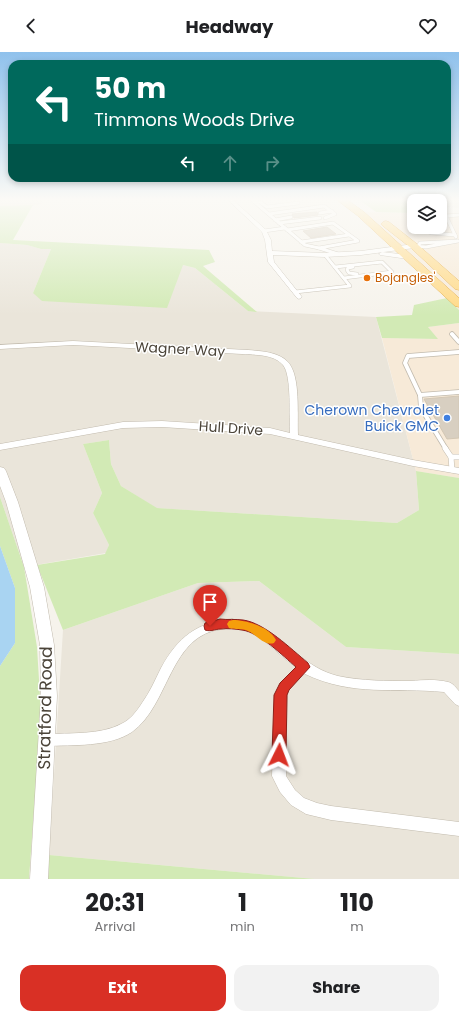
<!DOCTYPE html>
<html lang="en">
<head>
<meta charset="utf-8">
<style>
	:root { --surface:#fff; --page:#f2f2f2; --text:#202124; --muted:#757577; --accent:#d93025 }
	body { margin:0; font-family:Poppins,sans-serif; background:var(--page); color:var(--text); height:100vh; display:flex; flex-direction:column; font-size:15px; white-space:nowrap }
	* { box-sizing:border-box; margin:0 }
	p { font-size:13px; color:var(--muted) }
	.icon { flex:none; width:22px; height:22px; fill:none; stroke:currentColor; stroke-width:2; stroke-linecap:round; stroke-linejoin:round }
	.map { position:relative; height:827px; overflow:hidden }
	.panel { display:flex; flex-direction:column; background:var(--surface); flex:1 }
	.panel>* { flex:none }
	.banner { position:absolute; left:8px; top:8px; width:443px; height:122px; border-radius:12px; box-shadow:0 2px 6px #0003; background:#00695c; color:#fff; overflow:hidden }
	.fabs { position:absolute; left:407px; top:142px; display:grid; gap:8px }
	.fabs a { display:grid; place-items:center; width:40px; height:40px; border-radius:8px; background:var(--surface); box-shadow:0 2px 6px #0003; font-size:20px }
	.pin { position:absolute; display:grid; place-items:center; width:34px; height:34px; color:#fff; margin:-41px -17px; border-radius:50% 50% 50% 0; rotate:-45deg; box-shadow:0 0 4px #0007 }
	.pin .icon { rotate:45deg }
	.me { position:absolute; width:44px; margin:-22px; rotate:3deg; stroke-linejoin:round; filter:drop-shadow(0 0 3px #0008) }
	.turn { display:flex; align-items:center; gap:14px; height:84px; padding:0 20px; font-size:18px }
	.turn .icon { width:52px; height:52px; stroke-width:2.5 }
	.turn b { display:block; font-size:28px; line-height:34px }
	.lanes { display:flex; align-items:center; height:38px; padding:0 20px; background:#0003; justify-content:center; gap:20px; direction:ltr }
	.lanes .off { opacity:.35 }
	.eta { display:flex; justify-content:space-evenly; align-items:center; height:68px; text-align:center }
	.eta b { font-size:24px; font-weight:700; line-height:28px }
	.cta { display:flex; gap:8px; margin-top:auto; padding:8px 20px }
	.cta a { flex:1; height:46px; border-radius:12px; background:var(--accent); color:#fff; font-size:16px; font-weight:700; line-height:46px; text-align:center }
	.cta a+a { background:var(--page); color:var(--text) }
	header { display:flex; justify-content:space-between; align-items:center; height:52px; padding:0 20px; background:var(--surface); font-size:18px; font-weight:700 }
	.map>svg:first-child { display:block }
	.residential { fill:#eae5da }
	.commercial { fill:#f7ead8 }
	.green { fill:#d2eab5 }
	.water { fill:#a9d4f2 }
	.building { fill:#d8cfc1; stroke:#d3c7b4 }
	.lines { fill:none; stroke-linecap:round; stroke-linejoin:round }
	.service-far2-casing { stroke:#c2bbae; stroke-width:4 }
	.service-far1-casing { stroke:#c2bbae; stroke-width:5.5 }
	.service-casing { stroke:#c2bbae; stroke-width:6 }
	.minor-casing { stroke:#c2bbae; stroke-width:1 }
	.tertiary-casing { stroke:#c2bbae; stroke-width:1 }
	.trunk-casing { stroke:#e0a43c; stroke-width:1 }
	.service-far2 { stroke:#fff; stroke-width:3 }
	.service-far1 { stroke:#fff; stroke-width:4 }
	.service { stroke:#fff; stroke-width:5 }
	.minor { fill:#fff; fill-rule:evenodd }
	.tertiary { fill:#fff; fill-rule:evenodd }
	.trunk { fill:#ffd985; fill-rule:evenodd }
	.route { fill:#d93025; stroke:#8d1f18 }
	.slow { fill:#f59e0b }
	.food-dot { fill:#e8710a; stroke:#fff; stroke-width:1.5 }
	.shop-dot { fill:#3f7fe0; stroke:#fff; stroke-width:1.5 }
	.labels { text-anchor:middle; stroke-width:3; stroke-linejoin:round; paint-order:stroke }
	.far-food-label { font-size:12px; fill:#c56008; stroke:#fff; text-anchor:start }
	.street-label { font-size:14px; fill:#4b4439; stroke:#fff }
	.shop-label { font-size:14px; fill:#366cbe; stroke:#fff; text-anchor:end }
	.near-street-label { font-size:17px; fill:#4b4439; stroke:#fff }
</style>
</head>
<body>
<header><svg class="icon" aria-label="back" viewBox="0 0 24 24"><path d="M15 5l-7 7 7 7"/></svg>Headway<svg class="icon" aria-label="heart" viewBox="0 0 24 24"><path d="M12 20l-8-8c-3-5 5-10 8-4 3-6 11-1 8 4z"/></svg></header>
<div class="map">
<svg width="459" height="827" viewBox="0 0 459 827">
	<rect width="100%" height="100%" fill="#f6f3ec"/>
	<g class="residential">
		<path d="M 0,147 L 41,147 L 44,150 L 38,153 L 0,154 Z"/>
		<path d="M 410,147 L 459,147 L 459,156 L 440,154 L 440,149 L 416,149 Z"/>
		<path d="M 0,191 L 27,193 L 41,197 L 51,197 L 33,241 L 183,213 L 195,216 L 248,259 L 376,265 L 416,419 L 419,458 L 397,471 L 156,456 L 121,434 L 111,412 L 109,388 L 83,392 L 102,441 L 93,461 L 109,493 L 106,501 L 24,515 L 0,445 Z"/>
		<path d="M 259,529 L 346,595 L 459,602 L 459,827 L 315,827 L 49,803 L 63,578 L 198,531 Z"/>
	</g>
	<g class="commercial">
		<path d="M 354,160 L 414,161 L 414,175 L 440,175 L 440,161 L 459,161 L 459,258 Z"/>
		<path d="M 459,271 L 459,426 L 416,419 L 382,286 L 437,287 L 428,275 Z"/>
	</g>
	<g class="green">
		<path d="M 358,147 L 410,147 L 416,149 L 414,149 L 414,161 L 376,160 Z"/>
		<path d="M 33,153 L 13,188 L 209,198 L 215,210 L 203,214 L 257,260 L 248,259 L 195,216 L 183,213 L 167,256 L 42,249 L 33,241 L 51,197 L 41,197 L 27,193 L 0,191 L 0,154 Z"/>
		<path d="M 447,246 L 459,258 L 459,271 L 428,275 L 438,287 L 382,286 L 376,265 L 412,263 L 414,253 Z"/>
		<path d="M 109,388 L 111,412 L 121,434 L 157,456 L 397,471 L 419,458 L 416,419 L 459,426 L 459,602 L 346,595 L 259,529 L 198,531 L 63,578 L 37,513 L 105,502 L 109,493 L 93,461 L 102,441 L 83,392 Z"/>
		<path d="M 0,445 L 24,515 L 37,595 L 41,661 L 29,827 L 0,827 L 0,614 L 15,591 L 15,536 L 0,494 Z"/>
		<path d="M 49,803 L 315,827 L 48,827 Z"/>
	</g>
	<path class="water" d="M 0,494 L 15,536 L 15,591 L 0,614 Z"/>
	<g class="building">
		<path d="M 317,160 L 318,163 L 294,166 L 292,162 Z"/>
		<path d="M 327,175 L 336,182 L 311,186 L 303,179 Z"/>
		<path d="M 459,344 L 459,386 L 447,387 L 424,347 Z"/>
	</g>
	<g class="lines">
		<defs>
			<g id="service-far2">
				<path d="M 251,147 L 305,193 L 319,196"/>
				<path d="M 254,149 L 260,150 L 267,155 L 298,151"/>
				<path d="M 320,161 L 332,159"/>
				<path d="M 269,162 L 324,154 L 335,162 L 325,166"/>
				<path d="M 414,164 L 412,165 L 414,169"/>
				<path d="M 440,164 L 446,164 L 456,185"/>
				<path d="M 446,164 L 459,163"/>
				<path d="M 275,168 L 291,165"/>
				<path d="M 279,171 L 320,166"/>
				<path d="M 418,175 L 431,181 L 455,183"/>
				<path d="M 287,178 L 333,171 L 358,189 L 319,196 L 338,202"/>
				<path d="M 264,179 L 285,176"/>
				<path d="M 301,190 L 349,183"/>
				<path d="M 414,194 L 426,195 L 458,189 L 420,191 L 419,193"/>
				<path d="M 335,215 L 382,210 L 392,220 L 344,226"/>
				<path d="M 353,215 L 348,216 L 347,218 L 349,221 L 357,222"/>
				<path d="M 295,240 L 350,234 L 325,203"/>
			</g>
			<g id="service-far1">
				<path d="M 452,282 L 459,290"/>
				<path d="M 420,343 L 459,340"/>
				<path d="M 446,397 L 421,356 L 420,343 L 405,311 L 408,304 L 459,300"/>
			</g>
			<g id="service">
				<path d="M 445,396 L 451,405 L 452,418"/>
				<path d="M 451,405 L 459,405"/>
			</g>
			<g id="minor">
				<path d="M 227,147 L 232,147 L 266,178 L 271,188 L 272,199 L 325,201 L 361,199 L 414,192 L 417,194 L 414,196 L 361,203 L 325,205 L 273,203 L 274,210 L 302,245 L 299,247 L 297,246 L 268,210 L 265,188 L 262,180 Z"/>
				<path d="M 382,200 L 408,203 L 411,205 L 408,207 L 380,203 L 379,202 Z"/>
				<path d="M 73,289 L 248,298 C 261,299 279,300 288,310 C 301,324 297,364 298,383 L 413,408 L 459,416 L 459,422 L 413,414 L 270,382 L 162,375 L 123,376 L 0,398 L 0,392 L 123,370 L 162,369 L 270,376 L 290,381 C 289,366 292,324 283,313 C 274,302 255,303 242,302 L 73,293 L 0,297 L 0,293 Z"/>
				<path d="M 232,567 C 242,569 252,571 261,576 C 289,591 306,616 338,624 C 362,629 387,629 411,629 C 423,628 436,627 448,630 C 453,631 456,636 459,639 L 459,654 L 455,652 L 444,640 C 393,635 354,645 305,622 L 289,638 L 287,643 L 286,724 L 295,738 L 304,746 L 317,751 L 331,754 L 459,770 L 459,784 L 331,768 L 306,762 L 291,753 L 280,740 L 272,724 L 275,643 L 280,631 L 296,615 C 281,605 269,590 253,582 C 243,577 233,576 223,577 C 169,582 170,653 132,680 C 110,695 72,693 46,694 L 41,692 L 39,688 L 41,684 L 46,682 C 68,681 101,683 121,672 C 130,668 137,659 142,651 C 150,640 155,628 161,616 C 178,585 197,570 232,567 Z"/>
			</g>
			<path id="tertiary" d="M 0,415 L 4,416 L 6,419 L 18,450 L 44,535 L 54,593 L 57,644 L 48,827 L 30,827 L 41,644 L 40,593 L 30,535 L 6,450 L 0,434 Z"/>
			<g id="trunk">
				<path d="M 336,147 L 346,147 L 364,160 L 459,246 L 459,255 L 455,254 L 358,164 Z"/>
				<path d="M 386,169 L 389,170 L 417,192 L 459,229 L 459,238 L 455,237 L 411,196 L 383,174 L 381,172 L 383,170 Z"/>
			</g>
		</defs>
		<use href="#service-far2" class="service-far2-casing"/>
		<use href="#service-far1" class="service-far1-casing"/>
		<use href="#service" class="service-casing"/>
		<use href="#minor" class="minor-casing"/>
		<use href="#tertiary" class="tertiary-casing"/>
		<use href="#trunk" class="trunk-casing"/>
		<use href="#service-far2" class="service-far2"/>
		<use href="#service-far1" class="service-far1"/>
		<use href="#service" class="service"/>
		<use href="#minor" class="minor"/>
		<use href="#tertiary" class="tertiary"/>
		<use href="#trunk" class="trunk"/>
	</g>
	<linearGradient id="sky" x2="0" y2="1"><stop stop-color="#8fc1ec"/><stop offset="0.56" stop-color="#fbfaf6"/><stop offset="1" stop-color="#fbfaf6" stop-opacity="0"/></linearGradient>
	<rect width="459" height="263" fill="url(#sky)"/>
	<path class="route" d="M 220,567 C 228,568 235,567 243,568 C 265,571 291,597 308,611 L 310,615 L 289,638 L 287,643 L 286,703 L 284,708 L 279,709 L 274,708 L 272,703 L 274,643 L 280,631 L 296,615 C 283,604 259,580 242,578 C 236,577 227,576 221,577 C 215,577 211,580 205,578 L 204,574 L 205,571 Z"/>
	<path class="slow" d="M 233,568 C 246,568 270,575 276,588 L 274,591 C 264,594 257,583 248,579 C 242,576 235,578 229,576 L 227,572 L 229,569 Z"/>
	<circle class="food-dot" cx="367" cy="226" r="4"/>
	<circle class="shop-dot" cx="447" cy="366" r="4"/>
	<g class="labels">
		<g class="far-food-label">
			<text x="375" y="230">Bojangles'</text>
		</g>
		<g class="street-label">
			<text transform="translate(180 297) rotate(3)" y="5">Wagner Way</text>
			<text transform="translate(231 376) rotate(4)" y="5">Hull Drive</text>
		</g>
		<g class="shop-label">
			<text x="439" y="363">Cherown Chevrolet<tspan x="439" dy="16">Buick GMC</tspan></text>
		</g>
		<g class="near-street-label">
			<text transform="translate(45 656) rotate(-89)" y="6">Stratford Road</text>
		</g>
	</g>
</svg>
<div class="fabs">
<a><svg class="icon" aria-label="layers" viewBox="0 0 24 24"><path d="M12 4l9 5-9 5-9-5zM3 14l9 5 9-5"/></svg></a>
</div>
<div class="pin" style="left:210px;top:574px;background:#d93025"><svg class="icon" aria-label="arrive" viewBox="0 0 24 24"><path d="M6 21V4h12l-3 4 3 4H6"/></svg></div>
<svg class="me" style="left:279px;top:703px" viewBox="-20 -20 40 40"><path d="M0-17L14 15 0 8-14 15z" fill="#d93025" stroke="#fff" stroke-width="4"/></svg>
<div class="banner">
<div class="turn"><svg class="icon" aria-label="left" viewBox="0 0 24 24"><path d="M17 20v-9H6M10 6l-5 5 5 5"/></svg><div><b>50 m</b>Timmons Woods Drive</div></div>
<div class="lanes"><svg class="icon" aria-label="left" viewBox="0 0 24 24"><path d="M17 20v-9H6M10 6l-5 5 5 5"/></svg><svg class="icon off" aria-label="ahead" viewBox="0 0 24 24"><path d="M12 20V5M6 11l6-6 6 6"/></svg><svg class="icon off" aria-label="right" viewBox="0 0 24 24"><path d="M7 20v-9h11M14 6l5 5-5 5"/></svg></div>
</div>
</div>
<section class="panel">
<div class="eta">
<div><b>20:31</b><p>Arrival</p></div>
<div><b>1</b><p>min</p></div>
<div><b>110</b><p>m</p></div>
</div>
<div class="cta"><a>Exit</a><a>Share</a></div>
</section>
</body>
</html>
